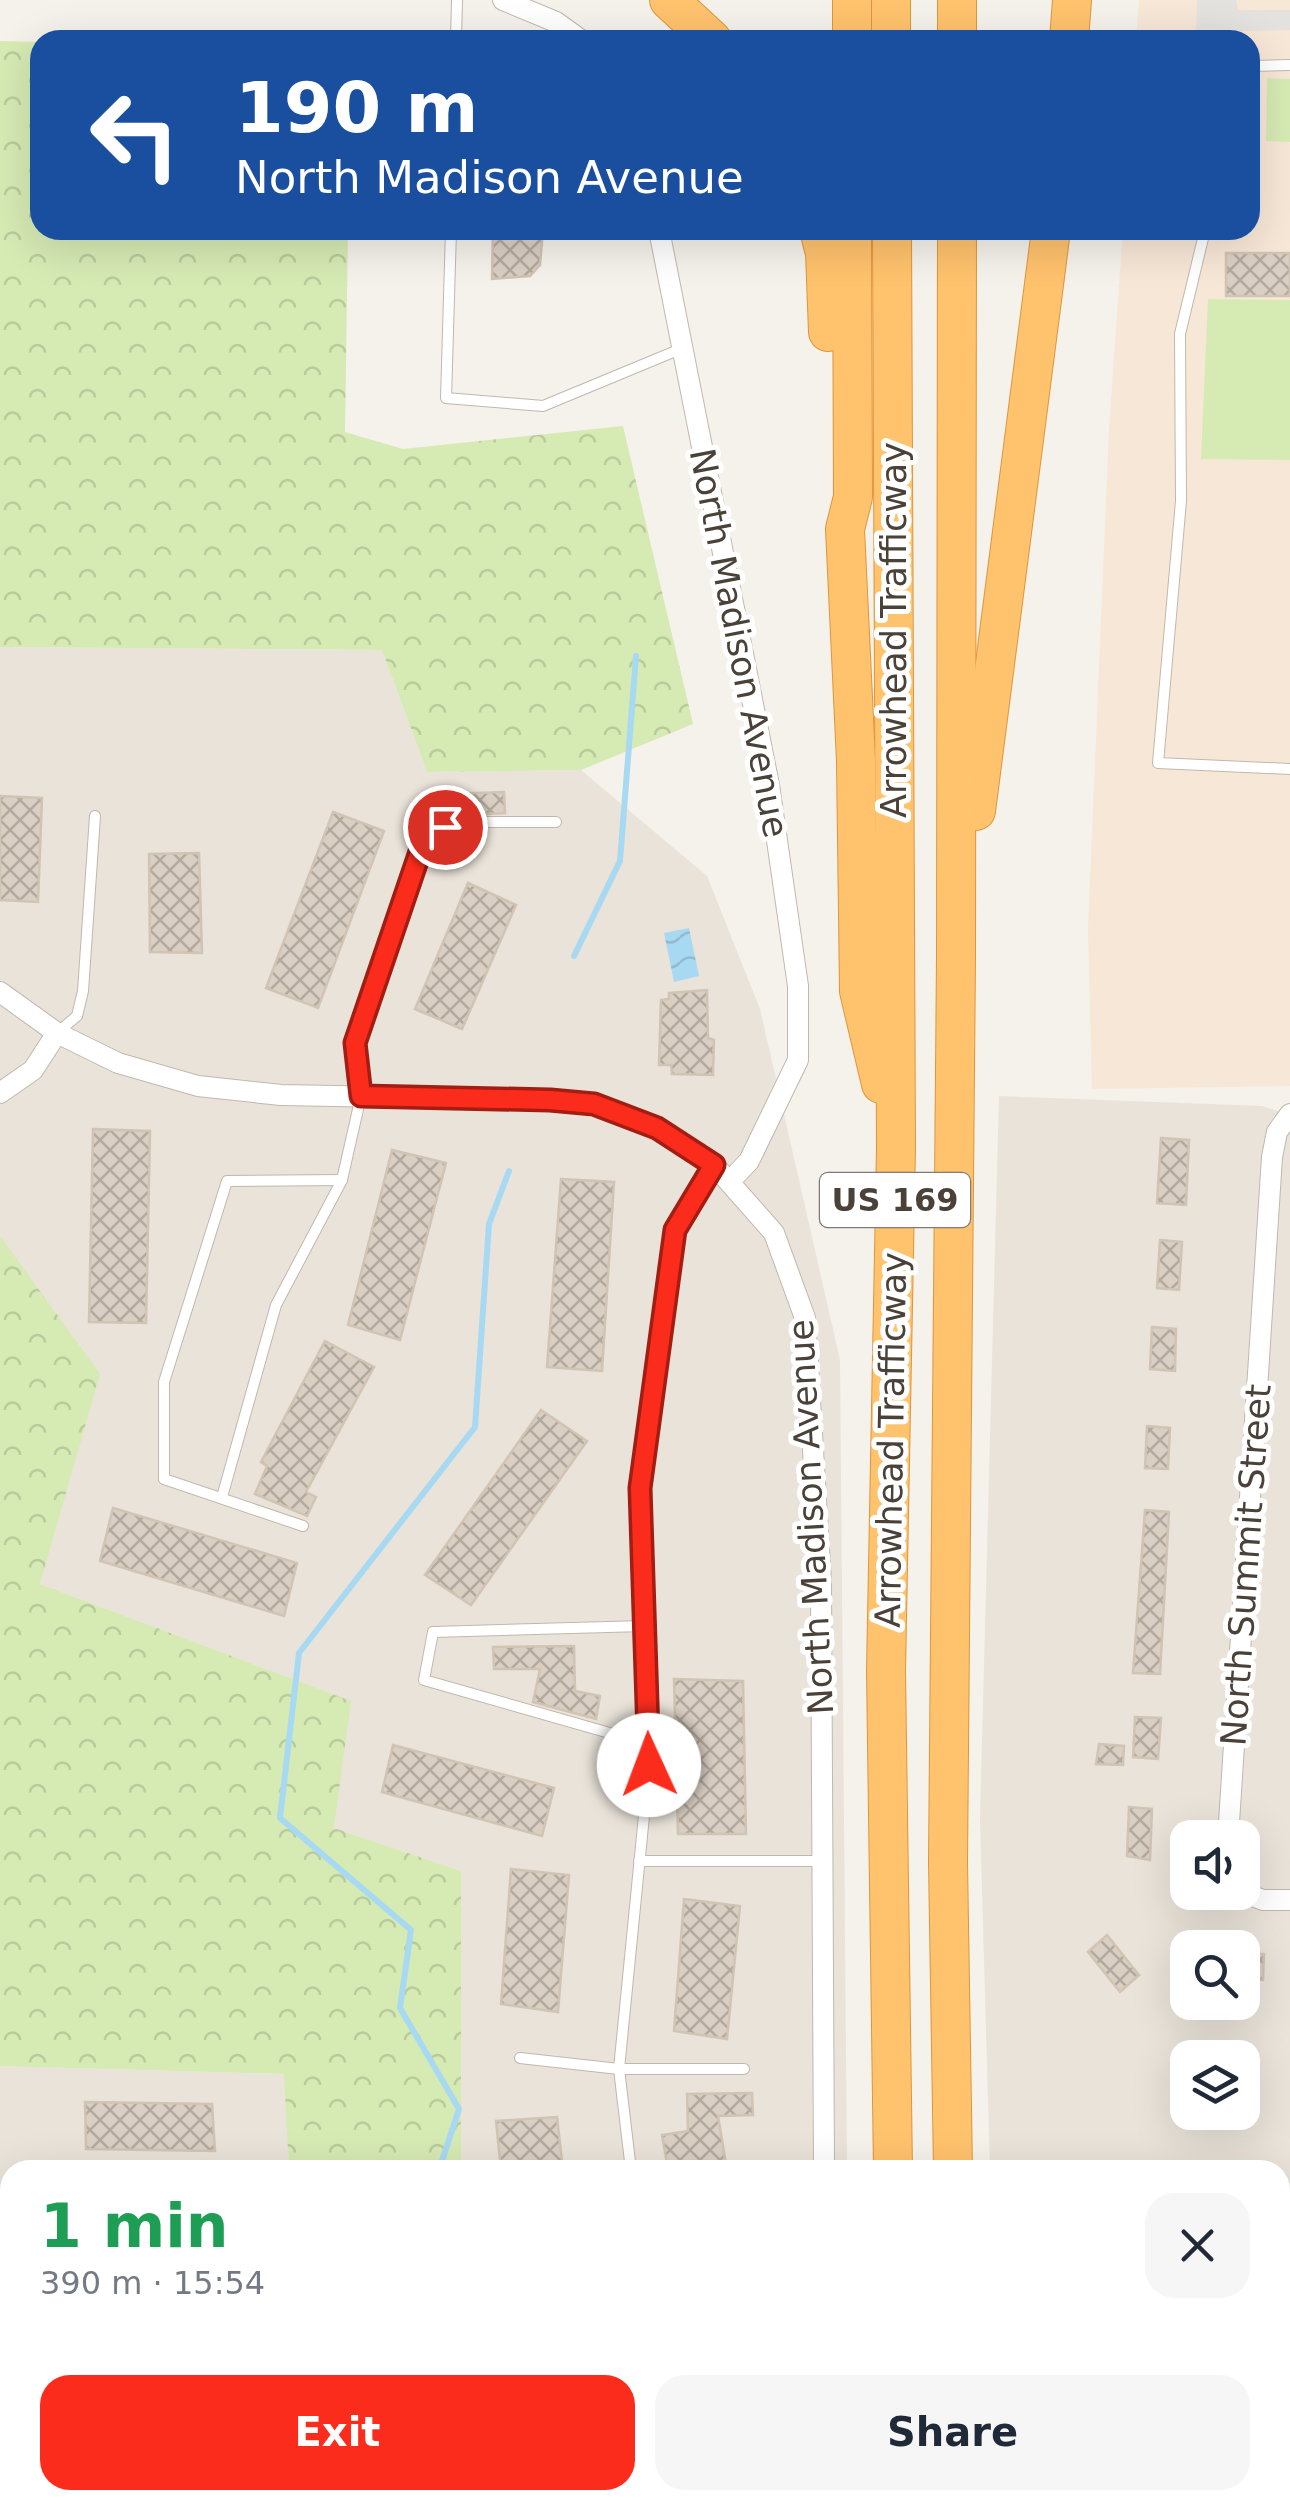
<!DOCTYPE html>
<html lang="en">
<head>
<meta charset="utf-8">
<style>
	:root { --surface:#fff; --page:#f6f6f7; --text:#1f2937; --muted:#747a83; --accent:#fc2c1c }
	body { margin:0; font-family:"DejaVu Sans",sans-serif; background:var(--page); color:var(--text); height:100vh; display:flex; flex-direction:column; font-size:38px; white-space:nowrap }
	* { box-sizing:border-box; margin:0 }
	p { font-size:32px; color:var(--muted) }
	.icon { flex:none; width:55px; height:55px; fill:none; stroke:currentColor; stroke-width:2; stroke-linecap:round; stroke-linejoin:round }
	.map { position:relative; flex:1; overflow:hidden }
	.panel { position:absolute; left:0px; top:2160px; width:1290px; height:350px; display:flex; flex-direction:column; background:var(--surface); border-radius:30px 30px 0 0; box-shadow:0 10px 40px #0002 }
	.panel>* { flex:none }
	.guide { position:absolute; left:30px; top:30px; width:1230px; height:210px; border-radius:30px; box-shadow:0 10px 40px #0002; background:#1a4fa0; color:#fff; overflow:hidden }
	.fabs { position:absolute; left:1170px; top:1820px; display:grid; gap:20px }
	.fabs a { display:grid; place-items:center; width:90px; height:90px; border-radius:20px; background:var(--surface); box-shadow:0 10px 40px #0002; font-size:50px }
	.pin { position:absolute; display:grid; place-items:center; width:85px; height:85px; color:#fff; margin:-42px; border:5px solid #fff; border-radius:50%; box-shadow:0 2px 10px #0007 }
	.me { position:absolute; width:110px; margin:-55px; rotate:358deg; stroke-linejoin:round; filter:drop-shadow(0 0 8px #0008) }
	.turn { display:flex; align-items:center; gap:35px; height:210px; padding:0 40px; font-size:45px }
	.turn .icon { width:130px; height:130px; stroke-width:2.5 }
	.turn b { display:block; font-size:70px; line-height:85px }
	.round { display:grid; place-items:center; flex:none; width:105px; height:105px; border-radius:30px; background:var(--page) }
	.headline { display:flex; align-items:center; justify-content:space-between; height:170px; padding:0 40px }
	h1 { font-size:60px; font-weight:800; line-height:75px; color:#1e9e55 }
	.action { display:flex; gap:20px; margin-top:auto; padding:20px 40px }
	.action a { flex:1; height:115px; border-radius:30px; background:var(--accent); color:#fff; font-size:40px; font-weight:800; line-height:115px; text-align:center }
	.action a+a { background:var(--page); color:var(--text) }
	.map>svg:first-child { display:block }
	.residential { fill:#e9e3d9; fill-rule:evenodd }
	.commercial { fill:#f7e7d7 }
	.forest { fill:url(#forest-crowns) }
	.green { fill:#d6eab4 }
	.parking { fill:#e4e2df }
	.water { fill:url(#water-waves) }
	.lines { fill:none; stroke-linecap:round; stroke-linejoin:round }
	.stream { stroke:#a8d9f2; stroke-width:6 }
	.building { fill:url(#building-cross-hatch); stroke:#d2c4b3; stroke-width:2.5 }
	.lane-casing { stroke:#c1b8ad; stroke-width:12 }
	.street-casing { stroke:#c1b8ad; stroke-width:22 }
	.highway-casing { stroke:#df963b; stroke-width:40 }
	.lane { stroke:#fff; stroke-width:10 }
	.street { stroke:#fff; stroke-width:20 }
	.highway { stroke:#ffc26d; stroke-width:38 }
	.route-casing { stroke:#a41d12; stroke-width:25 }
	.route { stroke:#fc2c1c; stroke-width:18 }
	.labels { text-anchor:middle; stroke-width:10; stroke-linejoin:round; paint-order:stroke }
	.shield { fill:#fff; stroke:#807b74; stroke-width:2.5 }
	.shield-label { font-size:32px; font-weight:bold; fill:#4a4238 }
	.street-label { font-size:35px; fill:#4a4238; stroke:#fff }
</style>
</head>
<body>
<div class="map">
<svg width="1290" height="2510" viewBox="0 0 1290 2510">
	<defs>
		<pattern id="forest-crowns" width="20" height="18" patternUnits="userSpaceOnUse" patternTransform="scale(2.5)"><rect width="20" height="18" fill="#d6eab4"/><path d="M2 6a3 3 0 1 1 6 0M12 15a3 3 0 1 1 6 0" fill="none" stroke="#b9ca9c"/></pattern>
		<pattern id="water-waves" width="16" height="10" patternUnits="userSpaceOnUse" patternTransform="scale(2.5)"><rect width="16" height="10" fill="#a8d9f2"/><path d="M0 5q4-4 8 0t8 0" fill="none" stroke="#92bbd0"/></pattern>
		<pattern id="building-cross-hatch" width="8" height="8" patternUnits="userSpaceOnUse" patternTransform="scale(2.5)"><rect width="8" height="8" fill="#dacfc3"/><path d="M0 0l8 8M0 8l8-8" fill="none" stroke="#b3aa9f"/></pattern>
	</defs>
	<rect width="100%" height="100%" fill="#f5f1eb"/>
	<g class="residential">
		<path d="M 0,647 L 382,650 L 427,772 L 581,770 L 707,876 L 760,1009 L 840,1360 L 847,2170 L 461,2170 L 461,1871 L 334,1828 L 350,1701 L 40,1584 L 99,1374 L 0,1238 Z"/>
		<path d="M 999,1096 L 1262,1106 L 1290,1115 L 1290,2510 L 1016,2510 L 1015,2500 L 1280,2500 L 1280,2170 L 990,2170 L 980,1818 ZM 1188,1838 L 1242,1838 L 1242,1892 L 1188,1892 ZM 1188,1948 L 1242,1948 L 1242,2002 L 1188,2002 ZM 1188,2058 L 1242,2058 L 1242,2112 L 1188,2112 Z"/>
		<path d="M 0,2066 L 285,2074 L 289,2170 L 10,2170 L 10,2500 L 313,2500 L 311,2510 L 0,2510 Z"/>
		<path d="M 458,2500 L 865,2500 L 865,2510 L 463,2510 Z"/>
	</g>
	<path class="commercial" d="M 1139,0 L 1290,0 L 1290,1086 L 1092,1089 L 1088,930 L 1109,429 L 1123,230 L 1250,230 L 1250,40 L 1136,40 Z"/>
	<g class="forest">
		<path d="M 0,41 L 40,42 L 40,230 L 348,230 L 345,432 L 403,449 L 623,426 L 693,724 L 581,770 L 427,772 L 382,650 L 0,647 Z"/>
		<path d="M 0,1236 L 100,1374 L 40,1584 L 351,1701 L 334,1828 L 461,1871 L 461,2170 L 289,2170 L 284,2074 L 0,2066 Z"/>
		<path d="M 313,2500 L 458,2500 L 463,2510 L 311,2510 Z"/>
	</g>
	<g class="green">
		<path d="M 1267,78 L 1290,79 L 1290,142 L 1266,141 Z"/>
		<path d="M 1208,299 L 1290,300 L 1290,460 L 1201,459 Z"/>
	</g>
	<path class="parking" d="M 1197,0 L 1236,0 L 1238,10 L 1290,10 L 1290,30 L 1196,32 Z"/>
	<path class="water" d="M 689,928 L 699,976 L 674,982 L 664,933 Z"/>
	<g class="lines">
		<g class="stream">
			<path d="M 574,956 L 620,861 L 636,656"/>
			<path d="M 439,2170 L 459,2109 L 400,2008 L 411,1930 L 280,1818 L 299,1653 L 475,1427 L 489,1224 L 509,1171"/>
			<path d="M 348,2500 L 350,2510"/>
		</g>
	</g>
	<g class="building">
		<path d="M 493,230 L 543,230 L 540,265 L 530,276 L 492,279 Z"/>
		<rect x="1226" y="253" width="64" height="43"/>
		<path d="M 504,792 L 505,813 L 446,816 L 446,794 Z"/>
		<path d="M 0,796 L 42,798 L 38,902 L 0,900 Z"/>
		<path d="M 333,812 L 384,831 L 318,1008 L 266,988 Z"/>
		<path d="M 199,853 L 202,953 L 150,952 L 149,854 Z"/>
		<path d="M 468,883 L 516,905 L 462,1029 L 415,1009 Z"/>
		<path d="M 707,990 L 708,1038 L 714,1040 L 713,1075 L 672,1074 L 671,1065 L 659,1065 L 661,1000 L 669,999 L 669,993 Z"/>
		<path d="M 93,1129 L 150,1131 L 146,1323 L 89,1322 Z"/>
		<path d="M 1161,1138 L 1189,1140 L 1186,1205 L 1157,1203 Z"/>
		<path d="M 392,1150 L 446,1163 L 400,1340 L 348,1325 Z"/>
		<path d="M 561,1179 L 614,1182 L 602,1371 L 547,1367 Z"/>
		<path d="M 1160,1240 L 1182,1242 L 1179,1290 L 1157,1288 Z"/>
		<path d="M 1152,1327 L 1176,1329 L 1175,1371 L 1150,1369 Z"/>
		<path d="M 325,1341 L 374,1367 L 306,1492 L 316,1497 L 307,1516 L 255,1494 L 267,1466 L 261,1462 Z"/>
		<path d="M 541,1410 L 587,1441 L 471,1605 L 425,1575 Z"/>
		<path d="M 1147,1426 L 1170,1428 L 1168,1469 L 1145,1468 Z"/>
		<path d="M 113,1508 L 297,1563 L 284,1616 L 100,1561 Z"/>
		<path d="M 1145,1510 L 1169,1512 L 1160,1674 L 1133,1673 Z"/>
		<path d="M 574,1646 L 575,1691 L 600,1696 L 596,1719 L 533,1702 L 540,1669 L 494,1669 L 493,1647 Z"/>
		<path d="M 674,1679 L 743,1681 L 746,1834 L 678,1834 Z"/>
		<path d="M 1135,1717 L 1161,1718 L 1158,1759 L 1133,1757 Z"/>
		<path d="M 1099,1744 L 1124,1746 L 1123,1765 L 1096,1764 Z"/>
		<path d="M 393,1745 L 554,1788 L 542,1836 L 382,1792 Z"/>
		<path d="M 1129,1807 L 1152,1809 L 1150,1860 L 1127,1856 Z"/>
		<path d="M 511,1869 L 569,1875 L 558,2012 L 501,2004 Z"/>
		<path d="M 684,1899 L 740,1906 L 727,2039 L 674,2031 Z"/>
		<path d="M 1107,1935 L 1139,1975 L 1120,1992 L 1088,1952 Z"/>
		<path d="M 1242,1954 L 1264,1954 L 1263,1980 L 1242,1980 Z"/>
		<path d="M 752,2093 L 753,2115 L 718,2116 L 727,2170 L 668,2170 L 662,2135 L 688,2131 L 687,2094 Z"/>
		<path d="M 85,2102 L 212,2104 L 215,2151 L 86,2149 Z"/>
		<path d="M 557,2117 L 563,2170 L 501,2170 L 496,2121 Z"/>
	</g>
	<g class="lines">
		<defs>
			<g id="lane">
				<path d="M 456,40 L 457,0"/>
				<path d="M 1250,66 L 1290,65"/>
				<path d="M 451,230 L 446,398 L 543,406 L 683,348"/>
				<path d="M 1205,230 L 1180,334 L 1181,501 L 1158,763 L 1290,769"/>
				<path d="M 57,1033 L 77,1016 L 83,991 L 95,816"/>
				<path d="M 222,1497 L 276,1305 L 342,1180 L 361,1096 L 355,1043 L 421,849 L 445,827 L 469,822 L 556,822"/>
				<path d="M 303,1526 L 164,1479 L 164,1382 L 227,1181 L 342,1180"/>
				<path d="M 644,1626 L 433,1632 L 424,1680 L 648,1744"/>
				<path d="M 639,1861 L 823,1861"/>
				<path d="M 520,2058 L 619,2069 L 744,2069"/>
				<path d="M 631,2170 L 619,2069 L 649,1765 L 640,1488 L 675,1229 L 714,1166"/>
				<path d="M 0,2264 L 10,2264"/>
				<path d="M 0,2430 L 10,2430"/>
				<path d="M 272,2510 L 273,2500"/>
				<path d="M 649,2510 L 658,2500"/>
				<path d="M 756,2510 L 763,2500"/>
			</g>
			<g id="street">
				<path d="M 503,0 L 556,22 L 581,40"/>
				<path d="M 659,230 L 769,785 L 798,986 L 798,1060 L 749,1161 L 731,1180"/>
				<path d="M 0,992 L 57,1033 L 118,1063 L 198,1086 L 281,1095 L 549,1100 L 593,1104 L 657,1128 L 714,1165 L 774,1233 L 805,1318 L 821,1582 L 824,2170"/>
				<path d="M 0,1093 L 33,1070 L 57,1033"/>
				<path d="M 1228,1838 L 1272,1157 L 1277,1132 L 1290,1114"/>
				<path d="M 1242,1892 L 1263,1900 L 1290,1900"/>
				<path d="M 1280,2379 L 1290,2379"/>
				<path d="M 848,2500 L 849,2510"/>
				<path d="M 1048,2500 L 1049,2510"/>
			</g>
			<g id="highway">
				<path d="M 669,0 L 712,40"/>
				<path d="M 852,0 L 852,40"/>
				<path d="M 891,0 L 891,40"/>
				<path d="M 957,40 L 957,0"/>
				<path d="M 1069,40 L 1072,0"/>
				<path d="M 819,230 L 825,253 L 828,332"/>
				<path d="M 852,230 L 853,497 L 845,529 L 856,761 L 859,991 L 881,1084"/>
				<path d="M 892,230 L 896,1148 L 886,1671 L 893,2170"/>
				<path d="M 976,811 L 1051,230"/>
				<path d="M 953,2170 L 948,1862 L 956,957 L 957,230"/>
				<path d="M 920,2500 L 921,2510"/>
				<path d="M 980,2500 L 981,2510"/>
			</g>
		</defs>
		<use href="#lane" class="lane-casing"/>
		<use href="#street" class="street-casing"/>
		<use href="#highway" class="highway-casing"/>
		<use href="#lane" class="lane"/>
		<use href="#street" class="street"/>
		<use href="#highway" class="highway"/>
	</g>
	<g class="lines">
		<defs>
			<path id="route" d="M 445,827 L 421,849 L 355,1043 L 361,1096 L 550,1100 L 594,1104 L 657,1128 L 714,1165 L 675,1230 L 640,1488 L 649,1765"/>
		</defs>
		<use href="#route" class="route-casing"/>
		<use href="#route" class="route"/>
	</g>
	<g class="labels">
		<rect class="shield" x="820" y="1173" width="150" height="54" rx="8"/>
		<g class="shield-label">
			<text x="895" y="1211">US 169</text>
		</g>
		<g class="street-label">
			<text transform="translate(894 630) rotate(-90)" y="12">Arrowhead Trafficway</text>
			<text transform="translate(739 643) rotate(79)" y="12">North Madison Avenue</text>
			<text transform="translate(891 1440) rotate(-89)" y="12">Arrowhead Trafficway</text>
			<text transform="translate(811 1517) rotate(-93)" y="12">North Madison Avenue</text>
			<text transform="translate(1246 1565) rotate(-86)" y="12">North Summit Street</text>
		</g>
	</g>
</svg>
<div class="fabs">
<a><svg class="icon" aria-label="sound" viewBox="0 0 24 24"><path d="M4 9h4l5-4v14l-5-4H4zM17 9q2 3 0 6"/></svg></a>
<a><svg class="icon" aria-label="search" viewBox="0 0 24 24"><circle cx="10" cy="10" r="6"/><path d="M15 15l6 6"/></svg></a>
<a><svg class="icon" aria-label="layers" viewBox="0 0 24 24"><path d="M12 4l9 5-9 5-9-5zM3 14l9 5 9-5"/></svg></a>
</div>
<div class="pin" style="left:445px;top:827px;background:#d93025"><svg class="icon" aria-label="arrive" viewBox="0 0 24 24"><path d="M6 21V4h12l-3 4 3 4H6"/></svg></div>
<svg class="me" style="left:649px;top:1765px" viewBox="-20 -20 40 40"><circle r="19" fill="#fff"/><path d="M0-13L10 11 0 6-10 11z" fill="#fc2c1c"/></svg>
<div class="guide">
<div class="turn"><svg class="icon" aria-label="left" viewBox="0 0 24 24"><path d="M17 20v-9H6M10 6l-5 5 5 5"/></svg><div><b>190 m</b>North Madison Avenue</div></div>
</div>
<section class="panel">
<div class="headline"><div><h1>1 min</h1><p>390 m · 15:54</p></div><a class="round"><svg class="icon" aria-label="close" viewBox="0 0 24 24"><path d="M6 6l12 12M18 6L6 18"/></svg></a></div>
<div class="action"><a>Exit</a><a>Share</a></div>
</section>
</div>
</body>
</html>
